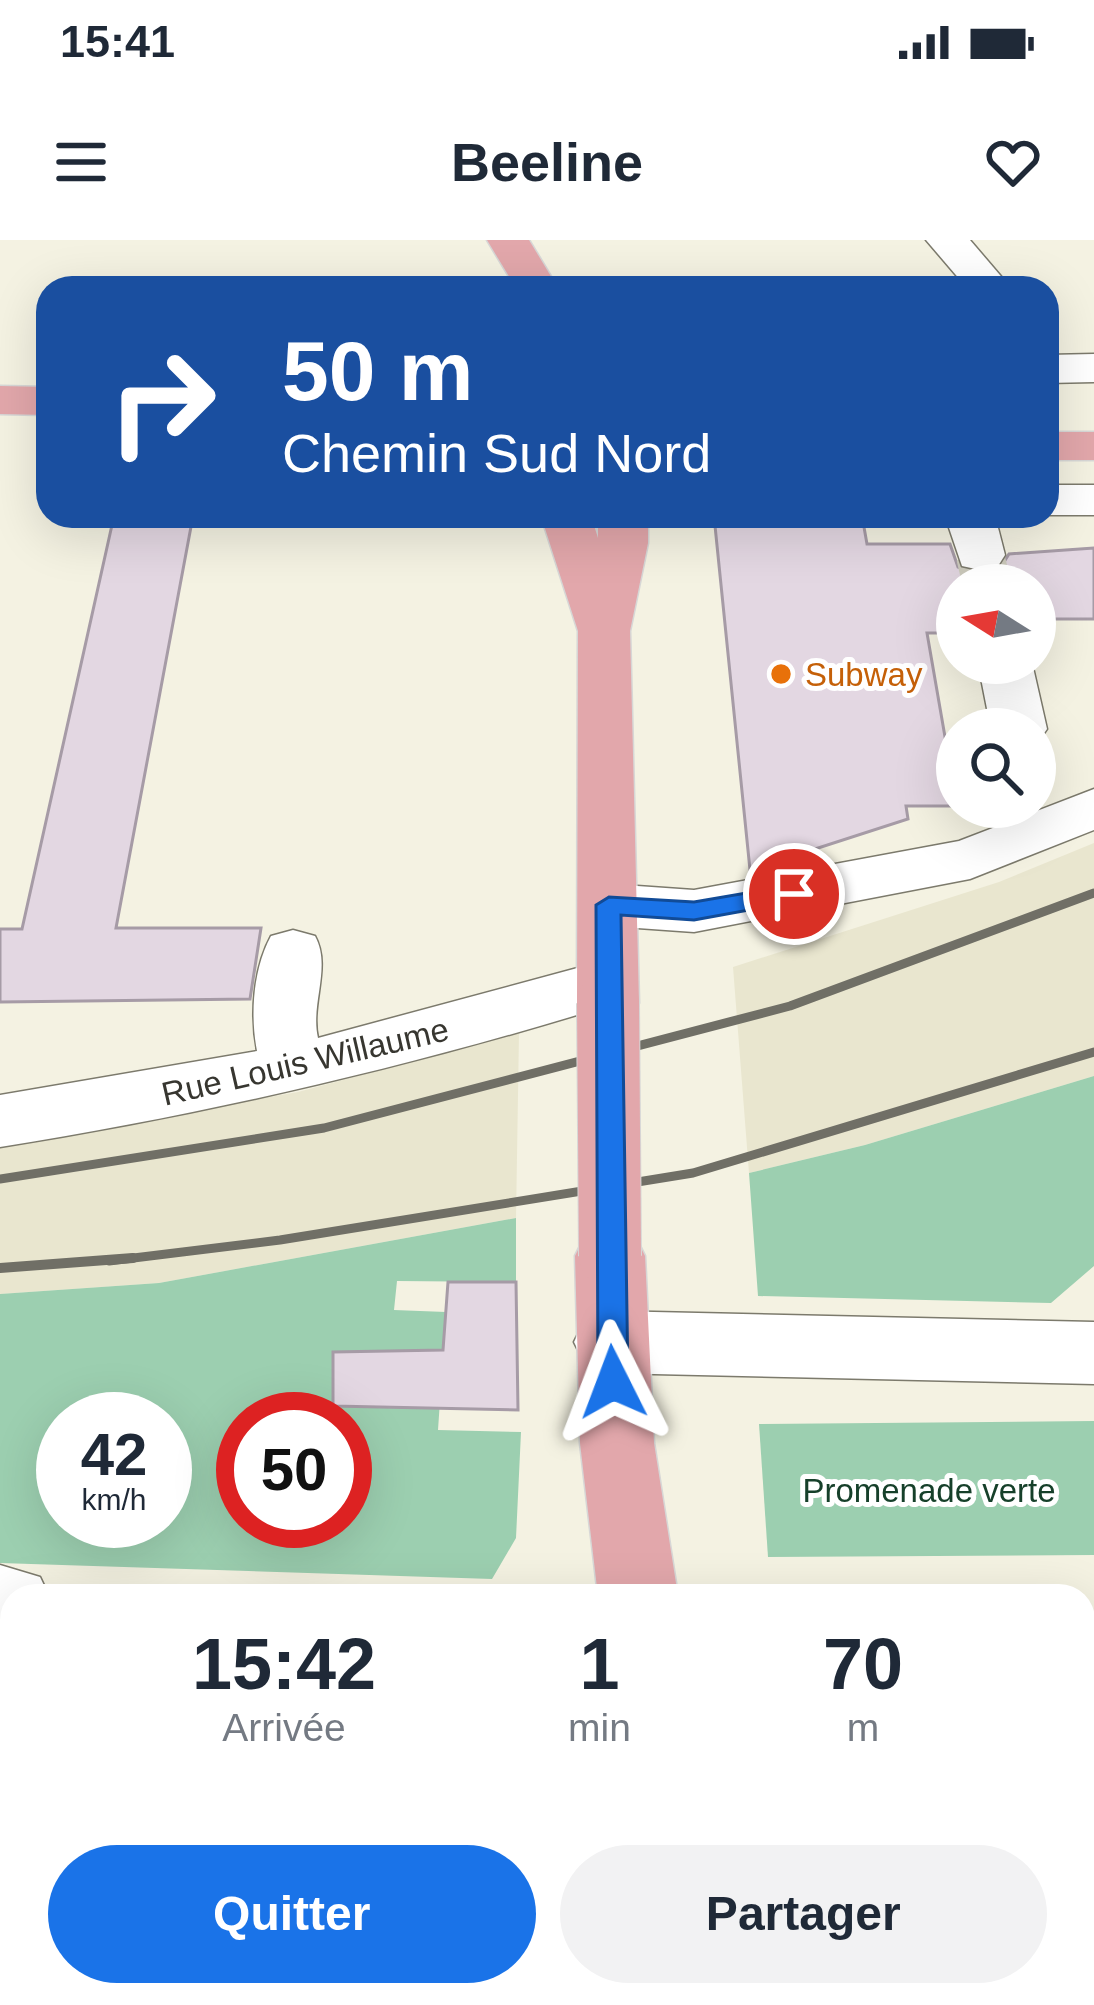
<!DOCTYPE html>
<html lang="fr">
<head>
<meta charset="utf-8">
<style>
	:root { --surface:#fff; --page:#f2f2f3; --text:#1f2937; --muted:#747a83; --accent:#1a73e8 }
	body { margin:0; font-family:Helvetica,sans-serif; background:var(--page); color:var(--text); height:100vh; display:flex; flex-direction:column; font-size:45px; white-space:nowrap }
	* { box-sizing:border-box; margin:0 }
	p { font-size:39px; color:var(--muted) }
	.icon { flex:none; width:66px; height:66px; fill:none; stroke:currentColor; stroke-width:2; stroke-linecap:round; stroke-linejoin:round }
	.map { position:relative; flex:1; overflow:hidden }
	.details { position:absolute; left:0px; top:1344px; width:1095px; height:423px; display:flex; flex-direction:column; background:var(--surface); border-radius:36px 36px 0 0; box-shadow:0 12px 48px #0002 }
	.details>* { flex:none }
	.top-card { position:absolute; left:36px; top:36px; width:1023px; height:252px; border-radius:36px; box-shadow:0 12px 48px #0002; background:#1a4fa0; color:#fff; overflow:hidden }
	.needle { width:78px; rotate:281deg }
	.fabs { position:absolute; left:936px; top:324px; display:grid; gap:24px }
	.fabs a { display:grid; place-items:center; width:120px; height:120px; border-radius:50%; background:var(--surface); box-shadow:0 12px 48px #0002; font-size:60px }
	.speed { position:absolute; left:36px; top:1152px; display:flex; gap:24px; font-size:60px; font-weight:700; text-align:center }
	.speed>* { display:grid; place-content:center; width:156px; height:156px; border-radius:50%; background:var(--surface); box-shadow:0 12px 48px #0002; line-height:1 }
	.speed small { font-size:30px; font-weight:400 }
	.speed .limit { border:18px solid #d22; background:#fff; color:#111 }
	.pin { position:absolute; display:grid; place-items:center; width:102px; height:102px; color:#fff; margin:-51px; border:6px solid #fff; border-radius:50%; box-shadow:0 3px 12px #0007 }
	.me { position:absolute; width:132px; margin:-66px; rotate:357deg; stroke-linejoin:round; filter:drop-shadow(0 0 9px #0008) }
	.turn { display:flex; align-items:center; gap:42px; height:252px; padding:0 48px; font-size:54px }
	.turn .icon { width:156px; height:156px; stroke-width:2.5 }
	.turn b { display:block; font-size:84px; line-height:102px }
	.eta { display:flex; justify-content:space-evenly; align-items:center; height:204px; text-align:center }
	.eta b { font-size:72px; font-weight:800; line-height:84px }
	.primary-button { display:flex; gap:24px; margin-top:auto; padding:24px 48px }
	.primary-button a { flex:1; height:138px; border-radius:72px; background:var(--accent); color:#fff; font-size:48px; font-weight:800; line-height:138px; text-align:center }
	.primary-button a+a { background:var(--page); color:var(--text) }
	.status { display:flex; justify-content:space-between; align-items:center; height:84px; padding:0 60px; background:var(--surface); direction:ltr }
	.status svg { height:33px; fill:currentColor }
	header { display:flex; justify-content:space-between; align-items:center; height:156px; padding:0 48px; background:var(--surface); font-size:54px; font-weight:800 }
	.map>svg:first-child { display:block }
	.built { fill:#e9e6cf }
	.green { fill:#9ccfb0; fill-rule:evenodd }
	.building { fill:#e3d7e2; stroke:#a69ba6; stroke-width:3 }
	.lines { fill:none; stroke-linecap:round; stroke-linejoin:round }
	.minor-tunnel { stroke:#ceccbe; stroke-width:48; stroke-dasharray:48 24; stroke-linecap:butt }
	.minor-casing { stroke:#7c7a6c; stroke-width:3 }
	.major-casing { stroke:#d7d7d6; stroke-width:3 }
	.minor { fill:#fff; fill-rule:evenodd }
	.major { fill:#e2a7ab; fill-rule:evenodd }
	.rail-far1 { stroke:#706f66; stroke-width:9 }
	.rail { stroke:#706f66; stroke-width:10 }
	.major-bridge-casing { stroke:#d7d7d6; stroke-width:64; stroke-linecap:butt }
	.major-bridge { stroke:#e2a7ab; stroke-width:62 }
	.route { fill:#1a73e8; stroke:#114b97; stroke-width:3 }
	.food-dot { fill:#e8710a; stroke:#fff; stroke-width:4.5 }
	.labels { text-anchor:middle; stroke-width:10; stroke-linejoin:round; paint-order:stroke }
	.food-label { font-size:33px; fill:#c56008; stroke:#fff; text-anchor:start }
	.street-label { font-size:33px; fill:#373630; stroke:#fff }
	.park-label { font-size:33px; fill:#16402a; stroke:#fff }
</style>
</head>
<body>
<div class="status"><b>15:41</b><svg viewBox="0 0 49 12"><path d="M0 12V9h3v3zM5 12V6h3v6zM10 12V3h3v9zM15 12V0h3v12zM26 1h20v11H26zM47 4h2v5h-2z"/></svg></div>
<header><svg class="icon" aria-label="menu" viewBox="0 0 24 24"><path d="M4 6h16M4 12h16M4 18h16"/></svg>Beeline<svg class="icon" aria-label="heart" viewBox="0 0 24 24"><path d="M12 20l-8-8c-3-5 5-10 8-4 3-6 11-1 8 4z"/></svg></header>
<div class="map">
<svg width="1094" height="1765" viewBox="0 0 1094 1765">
	<rect width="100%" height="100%" fill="#f4f2e2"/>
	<g class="built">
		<path d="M 1094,603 L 1094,836 L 865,905 L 749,933 L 733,727 L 999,642 Z"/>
		<path d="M 519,793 L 516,978 L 159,1043 L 0,1054 L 0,904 L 298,852 Z"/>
	</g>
	<g class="green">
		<path d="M 1094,836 L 1094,1026 L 1051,1063 L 758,1056 L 749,933 L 865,905 Z"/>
		<path d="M 516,978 L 516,1042 L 397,1041 L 394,1070 L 446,1072 L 438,1190 L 521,1192 L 516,1298 L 492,1339 L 0,1323 L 0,1054 L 159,1043 ZM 63,1179 L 165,1179 L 165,1281 L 63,1281 ZM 243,1179 L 345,1179 L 345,1281 L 243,1281 Z"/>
		<path d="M 1094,1181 L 1094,1315 L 768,1317 L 759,1184 Z"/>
	</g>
	<g class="building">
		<path d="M 114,276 L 193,276 L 116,688 L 261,688 L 250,759 L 0,762 L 0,689 L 22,689 Z"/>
		<path d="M 714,276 L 862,276 L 867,304 L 950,304 L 958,327 L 979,334 L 999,330 L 1009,314 L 1094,308 L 1094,379 L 1035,379 L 1035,345 L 957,345 L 957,393 L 927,393 L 957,566 L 906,566 L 908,579 L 750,630 Z"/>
		<path d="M 448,1042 L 516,1042 L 518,1170 L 333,1166 L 333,1112 L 443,1110 Z"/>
	</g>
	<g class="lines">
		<path class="minor-tunnel" d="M 980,315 L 987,345"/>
		<defs>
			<g id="minor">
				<path d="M 926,0 L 970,0 L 1011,48 L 967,48 Z"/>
				<path d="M 1094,114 L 1094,142 L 1047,143 L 1047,115 Z"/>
				<rect x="1047" y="245" width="47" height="30"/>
				<path d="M 945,276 L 995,276 L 1005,315 L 998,326 L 980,330 L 962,326 Z"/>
				<path d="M 978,423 L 1032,423 L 1047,489 L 1038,502 L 1035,503 L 1035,489 L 991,489 Z"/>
				<path d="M 1094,549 L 1094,590 L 970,639 L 694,692 L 609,686 L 588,680 L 579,665 L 588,650 L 609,644 L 694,650 L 959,601 Z"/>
				<path d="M 293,690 L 315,696 C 332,727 310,764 318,798 L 607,720 L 629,727 L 638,743 L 629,759 C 422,824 214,873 0,907 L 0,855 L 257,811 C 250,775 253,729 271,696 Z"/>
				<path d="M 610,1071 L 1094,1082 L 1094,1144 L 610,1133 L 585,1124 L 574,1102 L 585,1080 Z"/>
				<path d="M 0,1325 L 40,1337 L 49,1356 L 12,1356 L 12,1400 L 0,1399 Z"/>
				<path d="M 1094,1391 L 1094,1469 L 1083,1470 L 1083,1392 Z"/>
			</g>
			<g id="major">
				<path d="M 487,0 L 529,0 L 558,48 L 516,48 Z"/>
				<path d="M 0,146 L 48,147 L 48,175 L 0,174 Z"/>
				<rect x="1047" y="192" width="47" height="28"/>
				<path d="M 541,276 L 591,276 L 598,298 L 598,276 L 648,276 L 648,303 L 630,391 L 639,763 L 630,779 L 608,786 L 586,779 L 577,763 L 578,391 Z"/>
				<path d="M 610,987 L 635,996 L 645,1016 L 654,1203 L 678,1356 L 598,1356 L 580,1203 L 575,1016 L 585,996 Z"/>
				<rect x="648" y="1755" width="90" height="10"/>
			</g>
		</defs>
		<use href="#minor" class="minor-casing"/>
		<use href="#major" class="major-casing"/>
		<use href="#minor" class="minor"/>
		<use href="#major" class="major"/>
		<g class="rail-far1">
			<path d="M 0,939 L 324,888 L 790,766 L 1094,653"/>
			<path d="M 109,1021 L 280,1000 L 693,933 L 1094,812"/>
		</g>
		<path class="rail" d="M 0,1028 L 133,1018"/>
		<defs>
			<path id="major-bridge" d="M 608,763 L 610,1016"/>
		</defs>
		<use href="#major-bridge" class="major-bridge-casing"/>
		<use href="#major-bridge" class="major-bridge"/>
	</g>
	<path class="route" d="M 794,645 L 803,648 L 806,654 L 803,660 L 694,680 L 621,675 L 628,1142 L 624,1151 L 613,1155 L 602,1151 L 598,1142 L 596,665 L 609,657 L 694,662 Z"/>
	<circle class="food-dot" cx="781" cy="434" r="12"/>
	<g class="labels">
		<g class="food-label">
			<text x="805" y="446">Subway</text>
		</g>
		<g class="street-label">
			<text transform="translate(305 821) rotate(-13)" y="12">Rue Louis Willaume</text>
		</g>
		<g class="park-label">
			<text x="929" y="1262">Promenade verte</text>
		</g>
	</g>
</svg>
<div class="fabs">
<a><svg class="needle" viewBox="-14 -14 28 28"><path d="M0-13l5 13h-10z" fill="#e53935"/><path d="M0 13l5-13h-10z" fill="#747a83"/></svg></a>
<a><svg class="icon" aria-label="search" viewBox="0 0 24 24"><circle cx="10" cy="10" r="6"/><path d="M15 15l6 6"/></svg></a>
</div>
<div class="speed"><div>42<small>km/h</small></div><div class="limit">50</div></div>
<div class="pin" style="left:794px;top:654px;background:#d93025"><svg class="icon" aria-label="arrive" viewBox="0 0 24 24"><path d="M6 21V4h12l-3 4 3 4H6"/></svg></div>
<svg class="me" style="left:613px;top:1142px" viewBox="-20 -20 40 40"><path d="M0-17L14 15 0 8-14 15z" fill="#1a73e8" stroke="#fff" stroke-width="4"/></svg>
<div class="top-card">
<div class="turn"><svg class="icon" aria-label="right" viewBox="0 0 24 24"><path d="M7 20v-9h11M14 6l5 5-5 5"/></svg><div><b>50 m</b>Chemin Sud Nord</div></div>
</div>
<section class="details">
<div class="eta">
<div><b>15:42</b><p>Arrivée</p></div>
<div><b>1</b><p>min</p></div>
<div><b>70</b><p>m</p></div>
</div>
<div class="primary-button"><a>Quitter</a><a>Partager</a></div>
</section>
</div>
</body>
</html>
